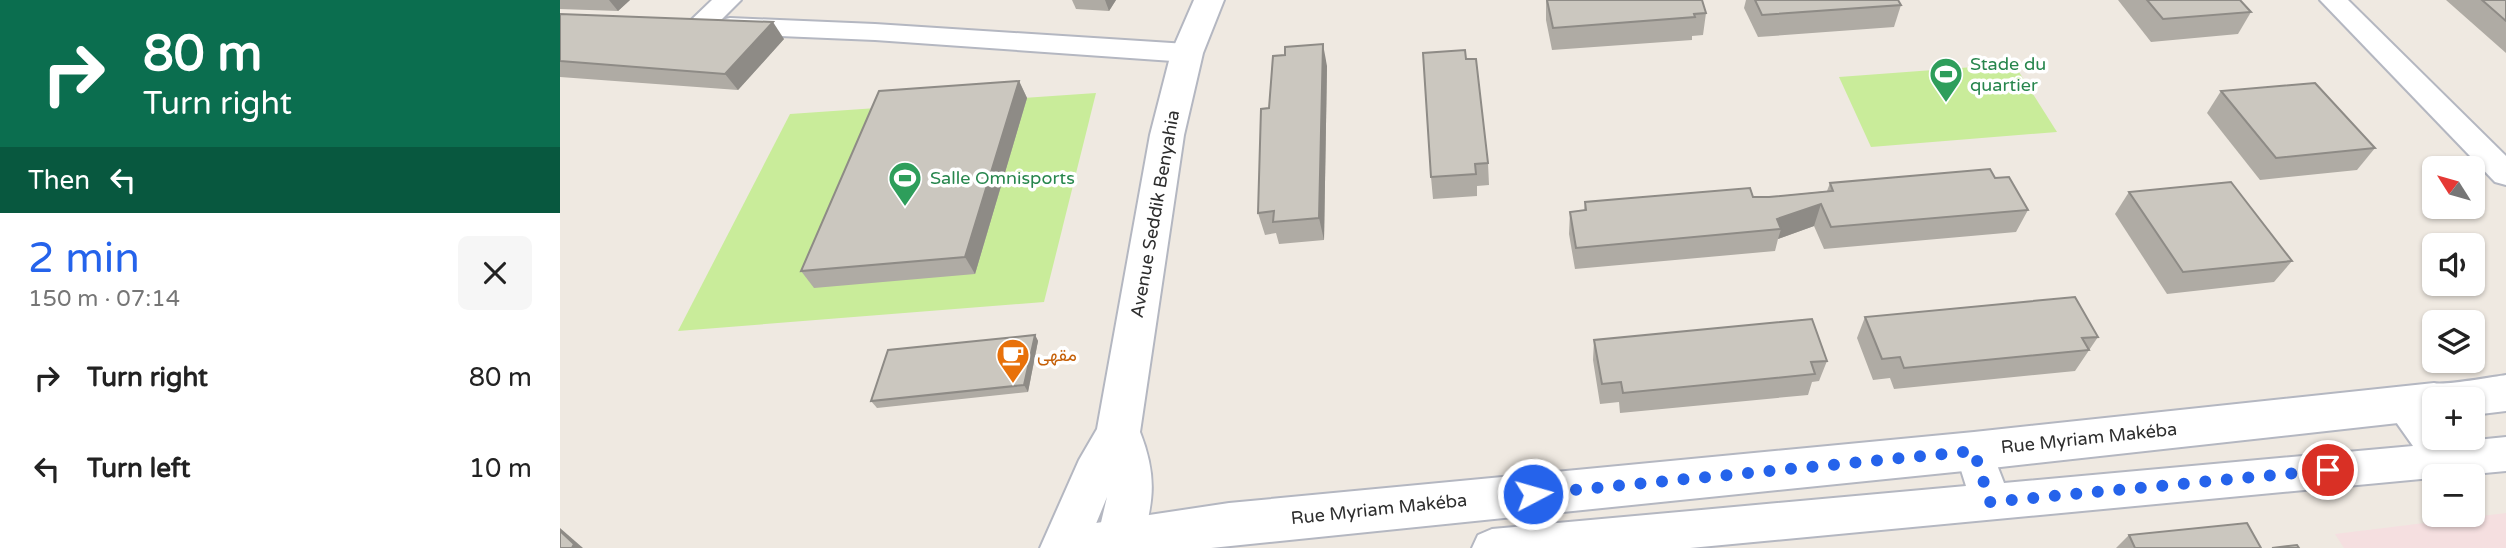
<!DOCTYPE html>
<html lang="en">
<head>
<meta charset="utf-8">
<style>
	:root { --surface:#fff; --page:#f6f6f6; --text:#222; --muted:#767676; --accent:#2563eb }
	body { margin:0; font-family:"Varela Round",Vazirmatn,sans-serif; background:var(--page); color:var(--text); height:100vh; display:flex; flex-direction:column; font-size:26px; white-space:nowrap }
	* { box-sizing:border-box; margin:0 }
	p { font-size:23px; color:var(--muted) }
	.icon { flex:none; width:38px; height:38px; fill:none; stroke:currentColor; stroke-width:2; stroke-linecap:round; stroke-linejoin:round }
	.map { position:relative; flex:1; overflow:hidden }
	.panel { display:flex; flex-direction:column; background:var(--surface); width:560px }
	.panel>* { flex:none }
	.top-card { background:#0b6e4f; color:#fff; overflow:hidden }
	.needle { width:46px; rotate:307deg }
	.fabs { position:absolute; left:1862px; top:156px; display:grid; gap:14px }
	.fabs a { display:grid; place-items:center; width:63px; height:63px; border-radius:10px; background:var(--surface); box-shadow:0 2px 5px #0004; font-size:35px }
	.pin { position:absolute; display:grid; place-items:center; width:60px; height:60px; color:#fff; margin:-30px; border:4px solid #fff; border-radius:50%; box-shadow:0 2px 7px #0007 }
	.me { position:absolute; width:77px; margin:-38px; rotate:84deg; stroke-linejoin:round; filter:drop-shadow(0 0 5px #0008) }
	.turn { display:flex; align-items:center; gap:24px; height:147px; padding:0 28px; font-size:32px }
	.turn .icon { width:91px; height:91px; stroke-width:2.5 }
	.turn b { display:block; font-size:49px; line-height:60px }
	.then { display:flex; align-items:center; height:66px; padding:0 28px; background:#0003; gap:14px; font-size:26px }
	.round { display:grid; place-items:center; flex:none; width:74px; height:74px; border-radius:10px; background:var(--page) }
	.overview { display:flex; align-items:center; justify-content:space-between; height:119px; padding:0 28px }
	h1 { font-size:42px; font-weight:600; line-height:52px; color:var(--accent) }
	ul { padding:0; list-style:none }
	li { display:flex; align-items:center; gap:21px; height:91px; padding:0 28px }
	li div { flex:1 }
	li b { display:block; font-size:26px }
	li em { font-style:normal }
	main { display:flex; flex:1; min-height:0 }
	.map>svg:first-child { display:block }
	.medical { fill:#f5dfe0 }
	.pitch { fill:#c9ec9a }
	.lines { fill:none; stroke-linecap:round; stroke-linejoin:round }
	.minor-casing { stroke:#b4b7c1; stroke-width:4 }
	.tertiary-casing { stroke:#b4b7c1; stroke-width:4 }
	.secondary-casing { stroke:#b4b7c1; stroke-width:4 }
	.minor { fill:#fff; fill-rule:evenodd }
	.tertiary { fill:#fff; fill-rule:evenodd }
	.secondary { fill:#fff; fill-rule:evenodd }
	.wall { fill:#afaba4 }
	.shaded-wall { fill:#8e8b86 }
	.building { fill:#cbc7bf; stroke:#8e8b86; stroke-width:2 }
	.route { stroke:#2563eb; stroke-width:12; stroke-dasharray:0 21.6 }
	.labels { text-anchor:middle; stroke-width:7; stroke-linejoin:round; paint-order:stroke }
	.leisure-label { font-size:18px; fill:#27864d; stroke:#fff; text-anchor:start }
	.street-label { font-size:18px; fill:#2e2e2e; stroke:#fff }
	.food-label { font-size:18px; fill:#c56008; stroke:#fff; text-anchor:start }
</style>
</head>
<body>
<main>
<section class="panel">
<div class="top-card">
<div class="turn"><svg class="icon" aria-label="right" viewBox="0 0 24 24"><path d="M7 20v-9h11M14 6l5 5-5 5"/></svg><div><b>80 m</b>Turn right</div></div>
<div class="then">Then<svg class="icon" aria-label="left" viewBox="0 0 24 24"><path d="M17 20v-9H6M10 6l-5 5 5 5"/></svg></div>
</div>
<div class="overview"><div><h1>2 min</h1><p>150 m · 07:14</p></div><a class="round"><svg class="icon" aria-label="close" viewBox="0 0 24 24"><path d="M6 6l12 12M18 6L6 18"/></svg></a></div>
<ul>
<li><svg class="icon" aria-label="right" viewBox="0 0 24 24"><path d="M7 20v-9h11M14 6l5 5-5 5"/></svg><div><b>Turn right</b></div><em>80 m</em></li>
<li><svg class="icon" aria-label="left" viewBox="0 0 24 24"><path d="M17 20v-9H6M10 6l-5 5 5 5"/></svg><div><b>Turn left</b></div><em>10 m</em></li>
</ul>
</section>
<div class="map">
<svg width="1946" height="548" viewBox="0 0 1946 548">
	<rect width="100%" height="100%" fill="#efe9e1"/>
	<path class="medical" d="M 1946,513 L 1946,548 L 1784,548 L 1775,534 Z"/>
	<g class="pitch">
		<path d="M 1454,64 L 1497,132 L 1311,147 L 1279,77 Z"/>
		<path d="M 536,93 L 484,302 L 118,331 L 230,114 Z"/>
	</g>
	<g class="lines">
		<defs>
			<g id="minor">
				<path d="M 152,0 L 181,0 L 161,20 L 170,18 L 315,24 L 627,44 L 637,47 L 641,53 L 637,59 L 627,62 L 315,40 L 170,34 L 161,32 L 157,26 L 161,20 C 150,30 144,35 130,31 L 126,25 Z"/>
				<path d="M 1760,0 L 1788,0 L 1946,156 L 1946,185 L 1935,182 Z"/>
				<path d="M 1842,389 L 1855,394 L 1874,417 L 1874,438 L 1892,438 L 1896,442 L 1946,437 L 1946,471 L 1130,548 L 912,548 L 918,535 L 932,529 L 1406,486 L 1395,451 L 1401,439 L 1414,434 L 1427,439 L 1444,483 L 1853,446 L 1824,405 L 1829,394 Z"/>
			</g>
			<path id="tertiary" d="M 634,0 L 664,0 L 643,53 L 624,135 L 580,432 C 598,478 593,502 581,548 L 535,548 L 547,497 L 526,548 L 480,548 L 519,460 L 537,429 L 590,135 L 611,53 Z"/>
			<path id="secondary" d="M 1946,375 L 1946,411 L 1913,415 L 1913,399 L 1874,399 L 1874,419 L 1414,470 L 651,548 L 493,548 L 499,533 L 516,526 L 669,503 L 1414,432 L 1874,383 C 1883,386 1932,377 1946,375 Z"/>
		</defs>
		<use href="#minor" class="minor-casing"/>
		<use href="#tertiary" class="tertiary-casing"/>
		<use href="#secondary" class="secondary-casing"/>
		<use href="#minor" class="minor"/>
		<use href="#tertiary" class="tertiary"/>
		<use href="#secondary" class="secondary"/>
	</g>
	<g class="wall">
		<path d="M 0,0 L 70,0 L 58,11 L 0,9 Z"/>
		<path d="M 512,0 L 556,0 L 549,11 L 516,9 Z"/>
		<path d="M 986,0 L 1142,0 L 1146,13 L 1143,35 L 1132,36 L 1132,40 L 992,50 L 986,20 Z"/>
		<path d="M 1186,0 L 1338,0 L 1341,5 L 1334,27 L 1198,37 L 1184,8 Z"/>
		<path d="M 1558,0 L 1680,0 L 1691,12 L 1678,34 L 1591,42 Z"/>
		<path d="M 1886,0 L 1946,0 L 1946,53 Z"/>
		<path d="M 0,14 L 224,39 L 178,90 L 0,77 Z"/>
		<path d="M 906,59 L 928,163 L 929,185 L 917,186 L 917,196 L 873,199 L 871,177 Z"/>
		<path d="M 767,66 L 764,240 L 719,244 L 716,233 L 705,235 L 698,213 L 709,108 Z"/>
		<path d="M 459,81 L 467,98 L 415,274 L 254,288 L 241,271 Z"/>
		<path d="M 1661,91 L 1815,148 L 1797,170 L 1700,180 L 1647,113 Z"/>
		<path d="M 1435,178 L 1468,210 L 1456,232 L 1264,249 L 1254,226 L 1218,239 L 1215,251 L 1015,269 L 1009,234 L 1010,212 L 1024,211 L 1025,202 L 1209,197 L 1267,191 L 1270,183 Z"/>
		<path d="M 1569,192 L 1732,261 L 1714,282 L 1607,294 L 1555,214 Z"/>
		<path d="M 1305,317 L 1538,337 L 1515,371 L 1334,389 L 1330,378 L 1313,380 L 1297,338 Z"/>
		<path d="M 475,335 L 478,341 L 468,392 L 317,408 L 311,401 Z"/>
		<path d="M 1034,340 L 1267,361 L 1259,381 L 1252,382 L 1248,395 L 1060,413 L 1059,402 L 1040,404 L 1033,360 Z"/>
		<path d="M 1569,535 L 1701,548 L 1556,548 Z"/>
	</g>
	<g class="shaded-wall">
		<path d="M 49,0 L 70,0 L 58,11 Z"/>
		<path d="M 545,0 L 556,0 L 549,11 Z"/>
		<path d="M 213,22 L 224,39 L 178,90 L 165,74 Z"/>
		<path d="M 763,44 L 767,66 L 764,240 L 759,218 Z"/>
		<path d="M 459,81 L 467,98 L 415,274 L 405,257 Z"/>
		<path d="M 1261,204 L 1254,226 L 1218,239 L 1221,229 L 1217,219 Z"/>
		<path d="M 475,335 L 478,341 L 468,392 L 464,385 Z"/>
		<path d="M 0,528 L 23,548 L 12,548 L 0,531 Z"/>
	</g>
	<g class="building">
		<path d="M 987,0 L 1142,0 L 1146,13 L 1134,14 L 1135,17 L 993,28 Z"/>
		<path d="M 1195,0 L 1338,0 L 1341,5 L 1202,15 Z"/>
		<path d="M 1587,0 L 1680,0 L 1691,12 L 1603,19 Z"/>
		<path d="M 1922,0 L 1946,0 L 1946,21 Z"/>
		<path d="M 0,14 L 213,22 L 165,74 L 0,61 Z"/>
		<path d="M 763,44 L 759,218 L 713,222 L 714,211 L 698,213 L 701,109 L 709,108 L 713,56 L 725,55 L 725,47 Z"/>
		<path d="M 905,50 L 906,59 L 916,59 L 928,163 L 915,164 L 916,174 L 871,177 L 863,53 Z"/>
		<path d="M 459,81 L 405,257 L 241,271 L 319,91 Z"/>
		<path d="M 1755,83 L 1815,148 L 1716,158 L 1661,91 Z"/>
		<path d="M 1430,169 L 1435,178 L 1449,177 L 1468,210 L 1271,227 L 1261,204 L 1217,219 L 1221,229 L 1016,248 L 1010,212 L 1026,210 L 1025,202 L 1059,199 L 1190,188 L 1193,197 L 1209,197 L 1273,191 L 1270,183 Z"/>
		<path d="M 1671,182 L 1732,261 L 1623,272 L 1569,192 Z"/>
		<path d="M 1515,297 L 1538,337 L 1522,338 L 1529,350 L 1344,368 L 1340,357 L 1322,359 L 1305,317 Z"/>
		<path d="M 1252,319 L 1267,361 L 1251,362 L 1255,374 L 1063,393 L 1061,382 L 1042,384 L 1034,340 Z"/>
		<path d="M 475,335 L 464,385 L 311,401 L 328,350 Z"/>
		<path d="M 1687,523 L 1701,548 L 1575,548 L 1569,535 Z"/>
		<path d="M 0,531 L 14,544 L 12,548 L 0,548 Z"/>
		<path d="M 1737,545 L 1739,548 L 1712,548 Z"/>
	</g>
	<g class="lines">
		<path class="route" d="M 973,494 L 1414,451 L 1430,502 L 1768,470"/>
	</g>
	<defs>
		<symbol id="stadium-pin" viewBox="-11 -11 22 30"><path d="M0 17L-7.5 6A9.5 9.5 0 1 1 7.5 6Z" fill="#2e9e5b" stroke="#fff"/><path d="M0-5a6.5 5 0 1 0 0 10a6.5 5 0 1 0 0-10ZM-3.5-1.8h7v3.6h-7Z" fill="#fff"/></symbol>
		<symbol id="cafe-pin" viewBox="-11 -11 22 30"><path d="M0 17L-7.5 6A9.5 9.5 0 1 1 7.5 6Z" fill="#e8710a" stroke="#fff"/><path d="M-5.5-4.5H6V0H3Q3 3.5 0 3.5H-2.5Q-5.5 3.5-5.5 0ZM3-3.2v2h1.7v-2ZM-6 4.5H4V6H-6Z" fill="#fff"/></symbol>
	</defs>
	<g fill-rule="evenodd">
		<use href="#stadium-pin" x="1367" y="55" width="38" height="52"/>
		<use href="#stadium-pin" x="326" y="159" width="38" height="52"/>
		<use href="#cafe-pin" x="434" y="336" width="38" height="52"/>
	</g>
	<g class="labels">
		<g class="leisure-label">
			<text x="1410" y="70">Stade du<tspan x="1410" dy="21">quartier</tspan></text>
			<text x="370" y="184">Salle Omnisports</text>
		</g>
		<g class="street-label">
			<text transform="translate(595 214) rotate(-80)" y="6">Avenue Seddik Benyahia</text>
			<text transform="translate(1529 438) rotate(-6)" y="6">Rue Myriam Makéba</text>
			<text transform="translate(819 509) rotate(-6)" y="6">Rue Myriam Makéba</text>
		</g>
		<g class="food-label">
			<text x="477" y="361">مقهى</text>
		</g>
	</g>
</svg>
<div class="fabs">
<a><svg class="needle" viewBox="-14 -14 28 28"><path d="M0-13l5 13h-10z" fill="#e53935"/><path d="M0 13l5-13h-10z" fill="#767676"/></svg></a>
<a><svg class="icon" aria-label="sound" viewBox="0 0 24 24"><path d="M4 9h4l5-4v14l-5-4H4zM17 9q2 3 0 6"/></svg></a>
<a><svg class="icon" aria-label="layers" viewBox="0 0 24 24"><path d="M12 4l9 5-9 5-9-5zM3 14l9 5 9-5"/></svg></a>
<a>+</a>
<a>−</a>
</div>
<div class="pin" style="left:1768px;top:470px;background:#d93025"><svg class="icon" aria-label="arrive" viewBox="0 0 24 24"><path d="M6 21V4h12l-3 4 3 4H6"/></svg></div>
<svg class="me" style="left:973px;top:494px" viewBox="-20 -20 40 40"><circle r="17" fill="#2563eb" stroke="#fff" stroke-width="3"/><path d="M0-11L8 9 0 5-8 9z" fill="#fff"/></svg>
</div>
</main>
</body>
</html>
